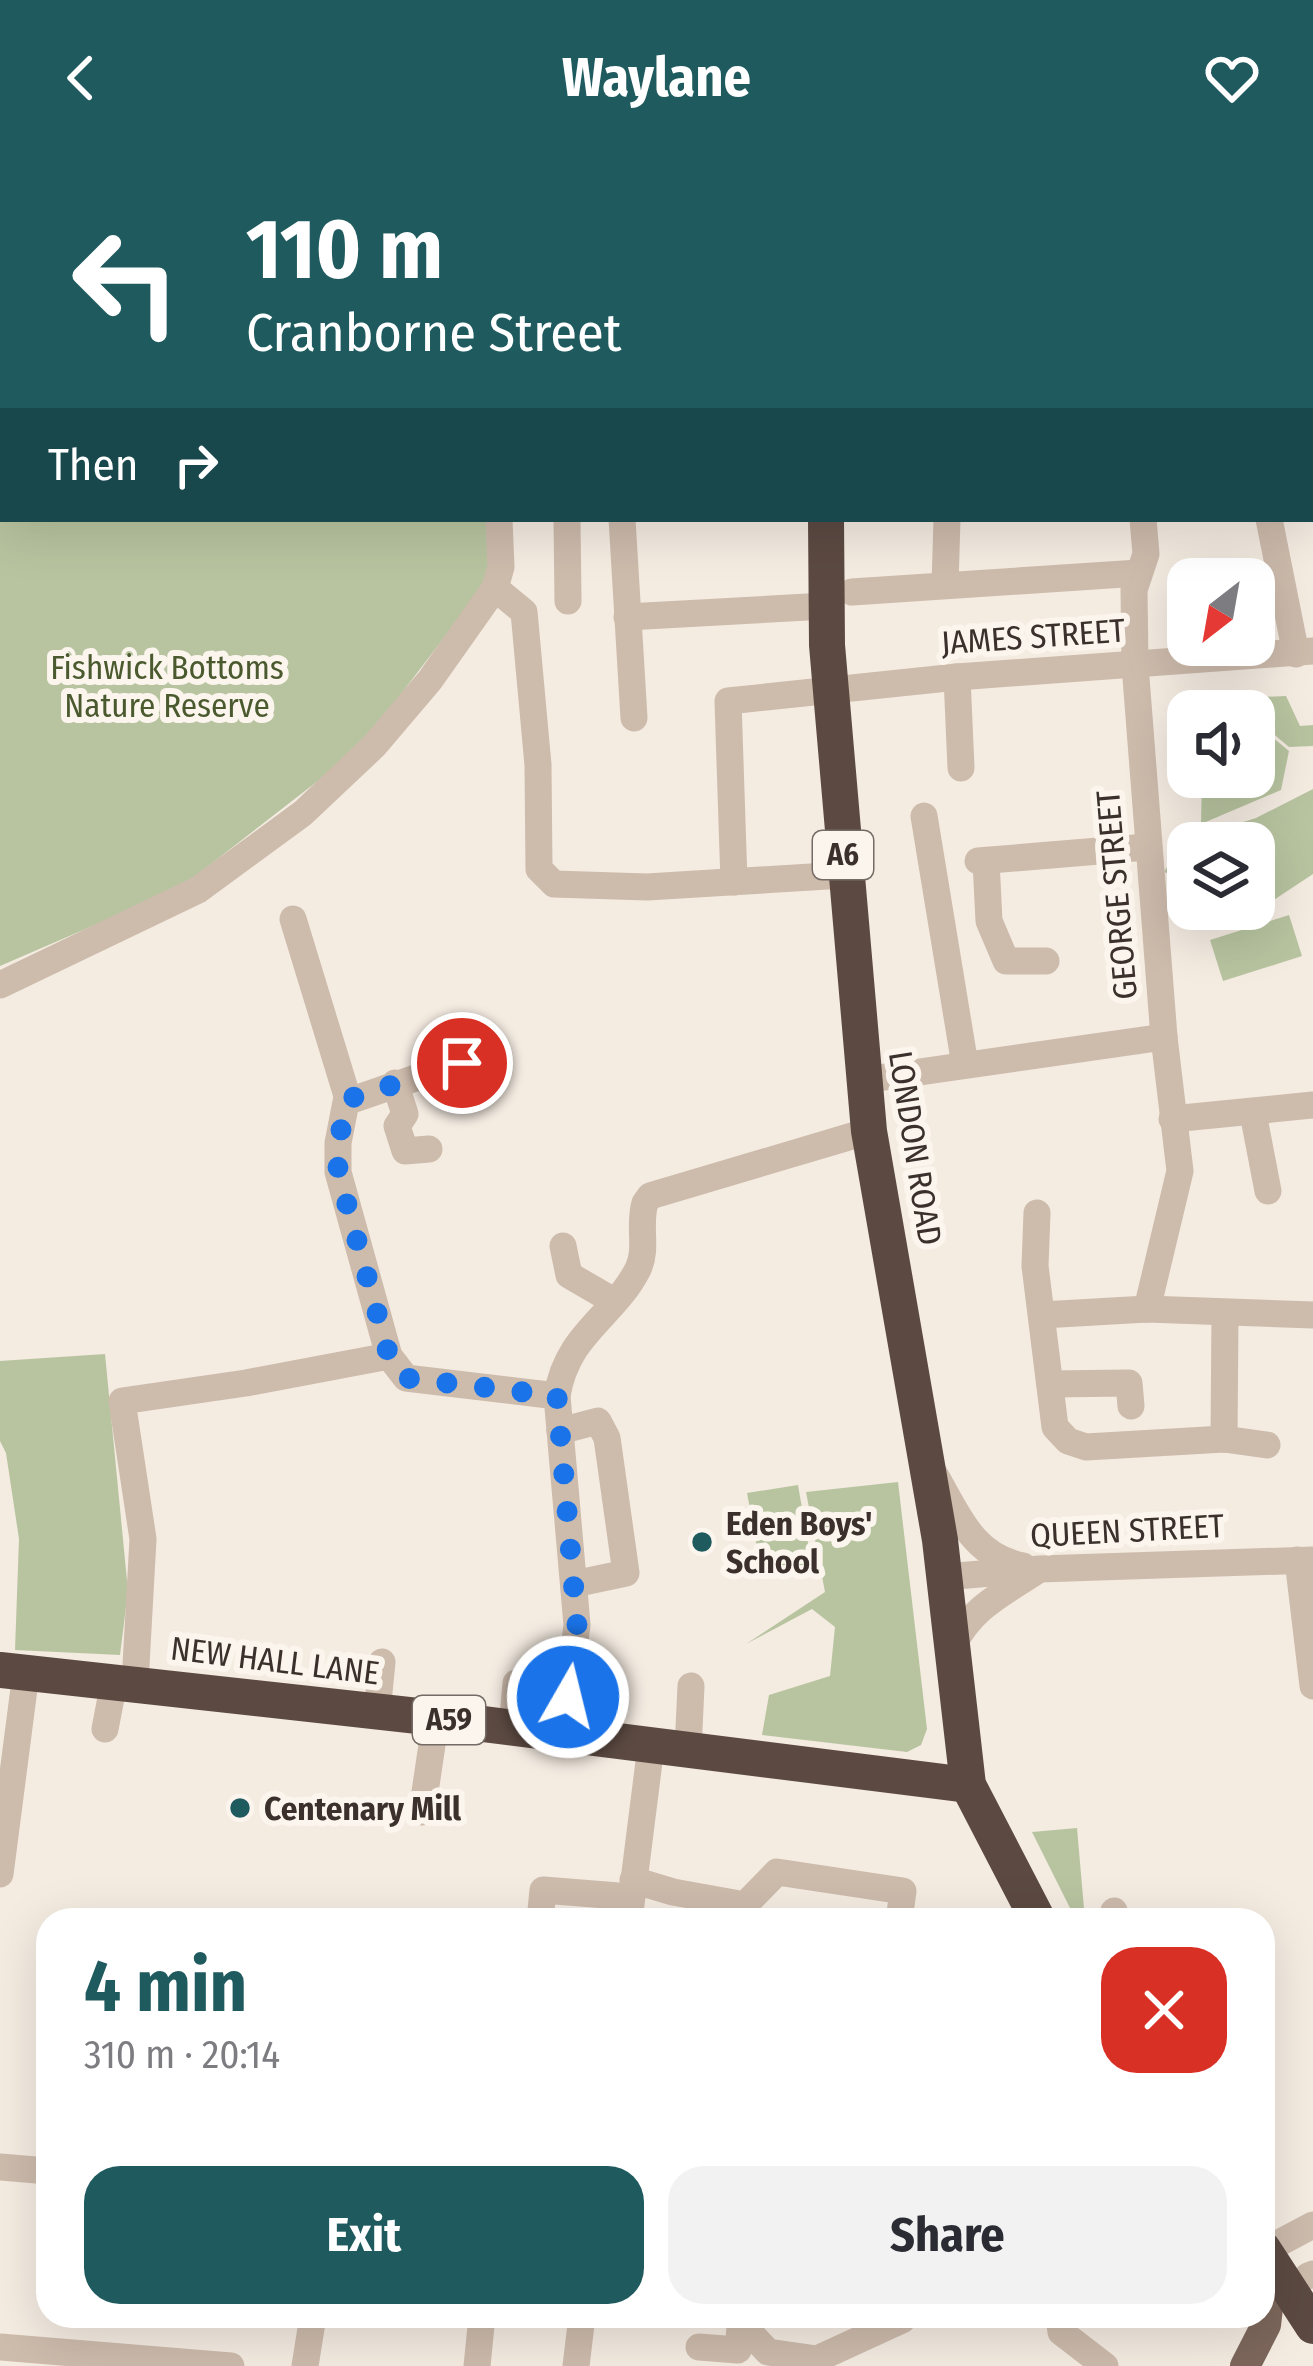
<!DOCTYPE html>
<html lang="en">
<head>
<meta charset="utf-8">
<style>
	:root { --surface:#fff; --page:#f2f2f3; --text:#2b2b33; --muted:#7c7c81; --accent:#1f5a5e }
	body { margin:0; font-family:"Fira Sans Condensed",sans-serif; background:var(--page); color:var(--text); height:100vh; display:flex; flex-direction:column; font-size:45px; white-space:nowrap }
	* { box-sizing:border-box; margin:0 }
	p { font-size:39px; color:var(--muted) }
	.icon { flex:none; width:66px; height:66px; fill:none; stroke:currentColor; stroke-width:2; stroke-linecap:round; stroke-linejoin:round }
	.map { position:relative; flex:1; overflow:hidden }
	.details { position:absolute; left:36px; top:1752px; width:1239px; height:420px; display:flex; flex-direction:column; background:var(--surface); border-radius:36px; box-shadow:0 12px 48px #0002 }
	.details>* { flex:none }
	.guide { position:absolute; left:0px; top:0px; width:1314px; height:366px; box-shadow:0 12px 48px #0002; background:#1f5a5e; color:#fff; overflow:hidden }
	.needle { width:78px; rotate:211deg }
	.fabs { position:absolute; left:1167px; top:402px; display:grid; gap:24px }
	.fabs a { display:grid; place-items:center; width:108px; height:108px; border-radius:24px; background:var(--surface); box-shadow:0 12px 48px #0002; font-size:60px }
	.pin { position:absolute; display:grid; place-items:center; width:102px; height:102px; color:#fff; margin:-51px; border:6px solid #fff; border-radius:50%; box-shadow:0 3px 12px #0007 }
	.me { position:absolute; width:132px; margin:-66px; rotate:8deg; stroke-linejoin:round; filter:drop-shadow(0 0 9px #0008) }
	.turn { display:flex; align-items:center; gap:42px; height:252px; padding:0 48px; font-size:54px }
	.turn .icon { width:156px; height:156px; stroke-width:2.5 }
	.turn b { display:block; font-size:84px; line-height:102px }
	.then { display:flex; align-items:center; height:114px; padding:0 48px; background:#0003; gap:24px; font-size:45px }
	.round { display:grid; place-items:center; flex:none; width:126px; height:126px; border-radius:36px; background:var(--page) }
	.summary { display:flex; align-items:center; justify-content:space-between; height:204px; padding:0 48px }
	h1 { font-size:72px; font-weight:700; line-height:90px; color:var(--accent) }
	.button { display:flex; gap:24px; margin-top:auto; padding:24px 48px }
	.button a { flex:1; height:138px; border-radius:36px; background:var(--accent); color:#fff; font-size:48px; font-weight:700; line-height:138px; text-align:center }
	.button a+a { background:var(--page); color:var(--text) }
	header { display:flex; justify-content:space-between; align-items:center; height:156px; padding:0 48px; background:var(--accent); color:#fff; font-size:54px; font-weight:700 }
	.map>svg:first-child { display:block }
	.green { fill:#b8c4a0 }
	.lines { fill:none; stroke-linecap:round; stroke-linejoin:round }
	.minor { stroke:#cdbbac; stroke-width:27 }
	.major { stroke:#7d675c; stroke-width:30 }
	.highway { stroke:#5c4a42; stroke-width:36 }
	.route { stroke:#1a73e8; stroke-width:21; stroke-dasharray:0 37.8 }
	.poi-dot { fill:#1f5a5e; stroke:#fbf5ee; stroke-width:4.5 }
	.labels { text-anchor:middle; stroke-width:12; stroke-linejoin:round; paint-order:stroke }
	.shield { fill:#fbf5ee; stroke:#756b66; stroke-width:3 }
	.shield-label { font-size:30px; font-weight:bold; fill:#3b302b }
	.street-label { font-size:33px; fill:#3b302b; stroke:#fbf5ee }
	.park-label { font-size:33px; fill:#4a5a2e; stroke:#fbf5ee }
	.poi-label { font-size:33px; font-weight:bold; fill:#3b302b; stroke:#fbf5ee; text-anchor:start }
</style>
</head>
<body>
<header><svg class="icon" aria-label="back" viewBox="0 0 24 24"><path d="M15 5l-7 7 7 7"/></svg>Waylane<svg class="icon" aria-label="heart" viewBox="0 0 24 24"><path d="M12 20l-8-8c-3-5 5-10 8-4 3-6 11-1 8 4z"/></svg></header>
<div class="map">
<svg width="1313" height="2210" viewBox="0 0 1313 2210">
	<rect width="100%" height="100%" fill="#f4ebe1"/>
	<g class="green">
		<path d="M 0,0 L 819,0 L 3,3 L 3,363 L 488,363 L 488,424 L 359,593 L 193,722 L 141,749 L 0,810 Z"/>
		<path d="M 1286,540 L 1300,570 L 1313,569 L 1313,590 L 1289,591 L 1270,575 L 1252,549 L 1188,555 L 1188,578 L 1184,544 Z"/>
		<path d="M 1254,557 L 1266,576 L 1289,595 L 1281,634 L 1201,668 L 1202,621 L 1254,621 Z"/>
		<path d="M 1313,633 L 1313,718 L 1263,751 L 1254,748 L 1254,687 L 1188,687 L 1188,724 L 1164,716 L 1183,685 L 1256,662 Z"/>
		<path d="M 1289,759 L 1302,800 L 1223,825 L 1210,784 Z"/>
		<path d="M 105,1198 L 128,1435 L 120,1499 L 15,1494 L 19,1383 L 6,1297 L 0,1285 L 0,1205 Z"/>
		<path d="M 898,1326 L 927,1573 L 921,1589 L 907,1596 L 762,1579 L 769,1539 L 830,1520 L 835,1471 L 812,1453 L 746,1488 L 825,1436 L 806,1336 Z"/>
		<path d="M 798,1329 L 813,1416 L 763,1423 L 747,1337 Z"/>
		<path d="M 1077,1672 L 1085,1764 L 1076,1764 L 1032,1676 Z"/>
	</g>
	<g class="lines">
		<g class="minor">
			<path d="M 712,3 L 712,0"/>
			<path d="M 1008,3 L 1008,0"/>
			<path d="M 1311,34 L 1313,34"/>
			<path d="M 1311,112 L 1313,112"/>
			<path d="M 1311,168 L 1313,168"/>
			<path d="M 1311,230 L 1313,241"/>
			<path d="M 567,363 L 568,445"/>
			<path d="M 622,363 L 634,562"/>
			<path d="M 1143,363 L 1146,398 L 1134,434 L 1135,509 L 1164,881 L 1180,1015 L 1147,1153"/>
			<path d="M 1269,363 L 1296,498"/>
			<path d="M 945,429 L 947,363"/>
			<path d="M 495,432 L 524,456 L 538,609 L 539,713 L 554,728 L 647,731 L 844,719"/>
			<path d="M 852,436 L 1139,417"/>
			<path d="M 627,461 L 826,450"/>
			<path d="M 957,521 L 961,612"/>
			<path d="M 924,660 L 965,909"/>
			<path d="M 978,705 L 1147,691"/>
			<path d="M 986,705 L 989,765 L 1006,805 L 1046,805"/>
			<path d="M 734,726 L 728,545 L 957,521 L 1313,495"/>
			<path d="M 293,763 L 348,943"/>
			<path d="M 0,829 L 198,734 L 303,657 L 374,590 L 430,524 L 495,432 L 501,411 L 499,363"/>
			<path d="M 864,924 L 1164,881"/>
			<path d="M 395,927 L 405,958 L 397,970 L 405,995 L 429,993"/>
			<path d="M 1253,957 L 1268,1035"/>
			<path d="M 1172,963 L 1313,949"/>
			<path d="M 1037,1057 L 1035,1110 L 1055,1271 L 1068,1285 L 1086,1291 L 1224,1283 L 1267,1289"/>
			<path d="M 563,1090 L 569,1119 L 612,1144"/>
			<path d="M 1042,1159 L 1147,1153 L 1313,1159"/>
			<path d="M 389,1200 L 338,1016 L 338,987 L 346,946 L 462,906"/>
			<path d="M 1050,1228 L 1129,1227 L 1131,1250"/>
			<path d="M 560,1275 L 598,1265 L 607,1282 L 626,1417 L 574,1428"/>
			<path d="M 1224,1283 L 1225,1157"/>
			<path d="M 934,1317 C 958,1358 972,1400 1023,1410"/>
			<path d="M 1298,1404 L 1313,1530"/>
			<path d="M 945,1421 L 1039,1413 L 1313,1404"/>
			<path d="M 953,1490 C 971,1452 1002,1438 1035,1416"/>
			<path d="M 135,1527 L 143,1383 L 122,1245 L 246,1227 L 389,1200 L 406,1222 L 557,1240"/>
			<path d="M 377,1556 L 382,1506"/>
			<path d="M 512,1571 L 516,1527"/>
			<path d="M 105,1573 L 114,1526"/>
			<path d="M 563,1577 L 577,1469 L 557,1240 C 567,1177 613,1162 638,1113 C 648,1093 638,1069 645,1047 L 650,1040 L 869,975"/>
			<path d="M 688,1594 L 691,1530"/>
			<path d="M 422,1656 L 436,1562"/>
			<path d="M 0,1718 L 26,1517"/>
			<path d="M 633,1724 L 673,1736 L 745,1749 L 777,1716 L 903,1735 L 899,1764"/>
			<path d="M 540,1764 L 543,1734 L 631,1741"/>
			<path d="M 629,1764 L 651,1590"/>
			<path d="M 1113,1764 L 1114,1755"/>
			<path d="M 0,2011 L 48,2015"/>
			<path d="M 1279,2087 L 1313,2069"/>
			<path d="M 1308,2120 L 1313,2118"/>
			<path d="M 1059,2160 L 1061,2176 L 1105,2210"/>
			<path d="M 741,2167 L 768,2196 L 817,2203 L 902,2164"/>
			<path d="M 0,2191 L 231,2210"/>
			<path d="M 699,2191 L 738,2194 L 741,2160"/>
			<path d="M 305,2210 L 313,2160"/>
			<path d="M 477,2210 L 482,2160"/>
			<path d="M 576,2210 L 582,2160"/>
		</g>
		<path class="major" d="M 1245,2210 L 1266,2169 L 1273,2108"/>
		<g class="highway">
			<path d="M 847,3 L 848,0"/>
			<path d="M 826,363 L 827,489 L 869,975 L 940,1384 L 968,1629 L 1038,1764"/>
			<path d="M 0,1514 L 436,1562 L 968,1629"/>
			<path d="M 1263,2093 L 1313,2170"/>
		</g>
	</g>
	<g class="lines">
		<path class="route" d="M 462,907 L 348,943 L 338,987 L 338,1016 L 389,1200 L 406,1222 L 557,1240 L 577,1469 L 568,1541"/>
	</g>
	<g class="poi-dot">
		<circle cx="702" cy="1386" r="12"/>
		<circle cx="240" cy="1652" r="12"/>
	</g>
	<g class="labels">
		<g class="shield">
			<rect x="813" y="675" width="60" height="48" rx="9"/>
			<rect x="413" y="1540" width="72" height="48" rx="9"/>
		</g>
		<g class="shield-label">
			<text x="843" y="709">A6</text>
			<text x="449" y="1574">A59</text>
		</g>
		<g class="street-label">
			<text transform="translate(1033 480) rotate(-4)" y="12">JAMES STREET</text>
			<text transform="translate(1116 739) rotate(-95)" y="12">GEORGE STREET</text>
			<text transform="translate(916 992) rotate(81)" y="12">LONDON ROAD</text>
			<text transform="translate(1127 1374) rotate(-3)" y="12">QUEEN STREET</text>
			<text transform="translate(275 1504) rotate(7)" y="12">NEW HALL LANE</text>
		</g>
		<g class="park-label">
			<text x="167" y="523">Fishwick Bottoms<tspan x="167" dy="38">Nature Reserve</tspan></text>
		</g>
		<g class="poi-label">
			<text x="726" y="1379">Eden Boys'<tspan x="726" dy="38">School</tspan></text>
			<text x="264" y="1664">Centenary Mill</text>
		</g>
	</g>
</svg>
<div class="fabs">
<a><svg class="needle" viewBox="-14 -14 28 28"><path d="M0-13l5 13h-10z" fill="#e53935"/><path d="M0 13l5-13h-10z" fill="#7c7c81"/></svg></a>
<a><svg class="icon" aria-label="sound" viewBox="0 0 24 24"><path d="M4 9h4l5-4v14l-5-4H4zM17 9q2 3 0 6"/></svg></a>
<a><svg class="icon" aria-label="layers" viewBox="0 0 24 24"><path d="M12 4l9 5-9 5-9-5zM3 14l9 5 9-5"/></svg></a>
</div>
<div class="pin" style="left:462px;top:907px;background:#d93025"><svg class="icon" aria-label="arrive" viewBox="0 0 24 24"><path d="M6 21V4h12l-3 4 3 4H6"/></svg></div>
<svg class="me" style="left:568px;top:1541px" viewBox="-20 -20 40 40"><circle r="17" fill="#1a73e8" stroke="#fff" stroke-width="3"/><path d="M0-11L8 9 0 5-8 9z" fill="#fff"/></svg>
<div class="guide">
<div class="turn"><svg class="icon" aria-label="left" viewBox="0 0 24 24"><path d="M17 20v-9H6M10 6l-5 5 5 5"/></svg><div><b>110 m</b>Cranborne Street</div></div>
<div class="then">Then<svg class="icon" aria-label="right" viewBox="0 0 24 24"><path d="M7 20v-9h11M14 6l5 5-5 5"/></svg></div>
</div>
<section class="details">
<div class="summary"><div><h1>4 min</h1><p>310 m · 20:14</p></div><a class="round" style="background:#d93025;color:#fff"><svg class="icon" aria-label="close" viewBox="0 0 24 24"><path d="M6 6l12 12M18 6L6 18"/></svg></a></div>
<div class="button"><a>Exit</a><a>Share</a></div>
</section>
</div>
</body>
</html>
